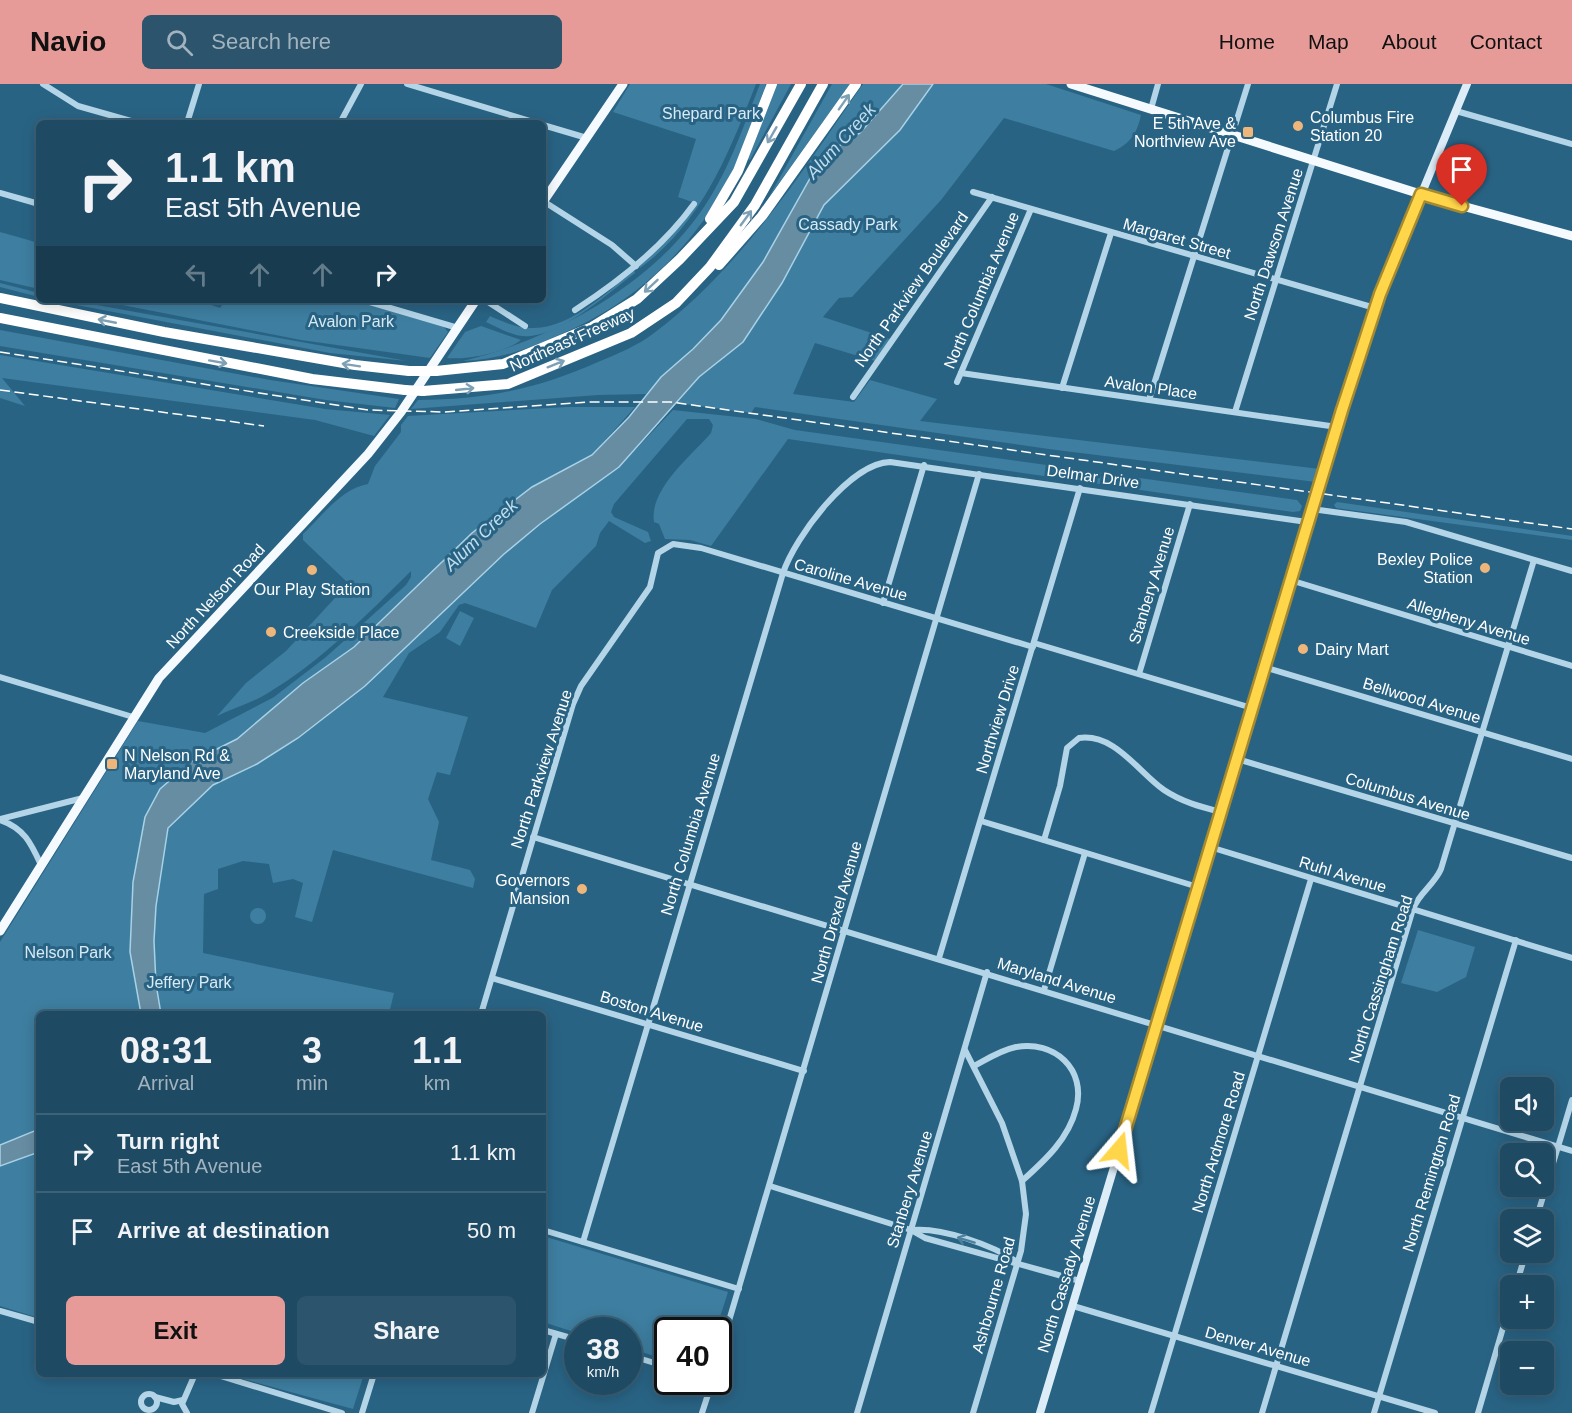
<!DOCTYPE html>
<html lang="en">
<head>
<meta charset="utf-8">
<style>
	:root { --surface:#1f4a63; --page:#2c546c; --text:#f1f3f6; --muted:#a1b3be; --line:#3c6278; --accent:#e69b98 }
	body { margin:0; font-family:Arial,sans-serif; background:var(--page); color:var(--text); height:100vh; display:flex; flex-direction:column; font-size:22px; white-space:nowrap }
	* { box-sizing:border-box; margin:0 }
	p { font-size:20px; color:var(--muted) }
	.icon { flex:none; width:33px; height:33px; fill:none; stroke:currentColor; stroke-width:2; stroke-linecap:round; stroke-linejoin:round }
	.map { position:relative; flex:1; overflow:hidden }
	.sheet { position:absolute; left:36px; top:927px; width:510px; height:366px; display:flex; flex-direction:column; background:var(--surface); border-radius:9px; box-shadow:0 3px 15px #0003,0 0 0 2px var(--line) }
	.sheet>* { flex:none }
	.top-card { position:absolute; left:36px; top:36px; width:510px; height:183px; border-radius:9px; box-shadow:0 3px 15px #0003,0 0 0 2px var(--line); background:#1f4a63; color:var(--text); overflow:hidden }
	.controls { position:absolute; left:1500px; top:993px; display:grid; gap:12px }
	.controls a { display:grid; place-items:center; width:54px; height:54px; border-radius:9px; background:var(--surface); box-shadow:0 3px 15px #0003,0 0 0 2px var(--line); font-size:30px }
	.speed { position:absolute; left:564px; top:1233px; display:flex; gap:12px; font-size:30px; font-weight:700; text-align:center }
	.speed>* { display:grid; place-content:center; width:78px; height:78px; border-radius:50%; background:var(--surface); box-shadow:0 3px 15px #0003,0 0 0 2px var(--line); line-height:1 }
	.speed small { font-size:15px; font-weight:400 }
	.speed .limit { border:3px solid #111; border-radius:9px; background:#fff; color:#111 }
	.pin { position:absolute; display:grid; place-items:center; width:51px; height:51px; color:#fff; margin:-62px -26px; border-radius:50% 50% 50% 0; rotate:-45deg; box-shadow:0 0 6px #0007 }
	.pin .icon { rotate:45deg }
	.me { position:absolute; width:66px; margin:-33px; rotate:17deg; stroke-linejoin:round; filter:drop-shadow(0 0 4px #0008) }
	.turn { display:flex; align-items:center; gap:21px; height:126px; padding:0 30px; font-size:27px }
	.turn .icon { width:78px; height:78px; stroke-width:2.5 }
	.turn b { display:block; font-size:42px; line-height:51px }
	.lanes { display:flex; align-items:center; height:57px; padding:0 30px; background:#0003; justify-content:center; gap:30px; direction:ltr }
	.lanes .off { opacity:.35 }
	.eta { display:flex; justify-content:space-evenly; align-items:center; height:102px; text-align:center }
	.eta b { font-size:36px; font-weight:700; line-height:42px }
	.action { display:flex; gap:12px; margin-top:auto; padding:12px 30px }
	.action a { flex:1; height:69px; border-radius:9px; background:var(--accent); color:#111; font-size:24px; font-weight:700; line-height:69px; text-align:center }
	.action a+a { background:var(--page); color:var(--text) }
	ul { padding:0; list-style:none }
	li { display:flex; align-items:center; gap:18px; height:78px; padding:0 30px; border-top:2px solid var(--line) }
	li div { flex:1 }
	li b { display:block; font-size:22px }
	li em { font-style:normal }
	header { display:flex; align-items:center; gap:36px; box-sizing:border-box; height:84px; padding:0 30px; background:var(--accent); color:#111 }
	header strong { font-size:28px }
	nav { display:flex; gap:33px; margin-inline-start:auto; font-size:21px }
	.search { width:420px; height:54px; background:var(--page); display:flex; align-items:center; gap:15px; box-sizing:border-box; padding:0 21px; border-radius:9px; color:var(--muted); font-size:22px }
	.map>svg:first-child { display:block }
	.green { fill:#3e7ea0 }
	.water { fill:#678da3; stroke:#a8d2e7; stroke-width:1.5 }
	.lines { fill:none; stroke-linecap:round; stroke-linejoin:round }
	.street { stroke:#b3d5e7; stroke-width:6 }
	.secondary { stroke:#ddedf7; stroke-width:8 }
	.primary { stroke:#f5fafe; stroke-width:9 }
	.highway { stroke:#fff; stroke-width:10 }
	.rail { stroke:#fff; stroke-width:1.5; stroke-dasharray:10 4.5; stroke-linecap:butt }
	.highway-bridge { stroke:#fff; stroke-width:10 }
	.oneway { stroke:#7fa1b5 }
	.oneway2 { stroke:#4c809d }
	.route-casing { stroke:#a68a30; stroke-width:15 }
	.route { stroke:#ffd54a; stroke-width:10 }
	.poi-dot { fill:#eeb67a; stroke:#296384; stroke-width:2 }
	.labels { text-anchor:middle; stroke-width:6; stroke-linejoin:round; paint-order:stroke }
	.park-label { font-size:16px; fill:#d7ebf6; stroke:#296384 }
	.poi-label { font-size:16px; fill:#fff; stroke:#296384; text-anchor:start }
	.street-label { font-size:16px; fill:#fff; stroke:#296384 }
	.water-label { font-size:18px; font-style:italic; fill:#bfdeee; stroke:#296384 }
</style>
</head>
<body>
<header>
<strong>Navio</strong>
<div class="search"><svg class="icon" aria-label="search" viewBox="0 0 24 24"><circle cx="10" cy="10" r="6"/><path d="M15 15l6 6"/></svg>Search here</div>
<nav><a>Home</a><a>Map</a><a>About</a><a>Contact</a></nav>
</header>
<div class="map">
<svg width="1572" height="1329" viewBox="0 0 1572 1329">
	<rect width="100%" height="100%" fill="#296384"/>
	<g class="green">
		<path d="M 630,0 L 756,0 C 729,69 702,139 640,184 L 639,182 L 695,119 L 678,113 L 696,55 L 613,28 Z"/>
		<path d="M 760,0 L 766,0 C 755,31 745,64 730,94 C 692,165 634,220 559,251 C 528,265 498,276 463,277 C 558,254 666,194 715,105 C 734,72 746,35 760,0 Z"/>
		<path d="M 776,0 L 791,0 L 750,76 L 747,75 Z"/>
		<path d="M 832,0 L 850,0 L 769,113 Z"/>
		<path d="M 863,0 L 903,0 L 860,50 L 832,66 L 817,82 L 763,178 L 721,236 L 646,310 L 598,311 L 411,325 L 418,316 C 484,316 537,305 598,278 C 617,270 637,262 654,249 C 741,184 802,88 863,0 Z"/>
		<path d="M 933,0 L 1046,0 L 1141,31 C 1137,49 1131,59 1114,67 L 1004,34 L 941,116 L 852,213 L 839,214 L 823,233 L 890,255 L 875,277 L 815,259 L 793,310 L 854,318 L 870,296 L 937,315 L 920,337 L 1320,385 L 1316,398 L 1056,366 L 755,323 L 751,329 L 677,319 L 699,293 L 743,258 L 782,199 L 824,121 L 900,46 Z"/>
		<path d="M 0,148 L 39,159 L 39,205 L 0,196 Z"/>
		<path d="M 634,186 L 635,189 C 608,209 566,248 531,252 C 515,254 499,244 486,238 L 490,232 C 504,238 518,245 534,244 C 572,243 606,209 634,186 Z"/>
		<path d="M 0,199 L 39,209 L 39,213 L 0,203 Z"/>
		<path d="M 50,216 L 69,216 L 407,277 L 330,269 Z"/>
		<path d="M 97,216 L 206,216 L 208,220 L 220,224 L 226,216 L 353,216 L 444,243 L 448,248 L 430,274 L 301,256 Z"/>
		<path d="M 481,242 L 521,256 C 504,269 468,276 447,274 L 465,248 Z"/>
		<path d="M 0,246 L 270,296 L 399,315 L 395,324 L 326,316 L 0,262 Z"/>
		<path d="M 0,271 L 325,325 L 390,331 L 374,352 L 315,336 L 2,294 L 25,322 L 0,314 Z"/>
		<path d="M 567,323 L 635,323 L 592,371 L 532,403 L 472,449 L 354,563 L 303,599 L 158,728 L 130,868 L 141,930 L 39,930 L 39,1045 L 11,1057 L 0,1066 L 0,858 L 138,637 L 205,649 L 274,613 L 326,573 L 406,501 L 411,493 L 411,487 C 367,531 321,577 268,609 C 252,619 233,624 217,632 L 246,599 L 286,567 L 346,502 L 346,497 L 303,456 L 303,450 C 323,431 341,405 368,400 L 375,382 L 401,348 L 401,341 L 408,332 Z"/>
		<path d="M 673,326 L 756,335 L 795,346 L 1297,416 L 1302,422 L 1300,427 L 1293,428 L 788,355 L 711,462 L 690,456 L 665,455 L 659,440 L 654,438 C 649,405 691,372 711,349 L 713,341 L 709,335 L 687,335 L 614,420 L 611,428 L 614,433 L 648,448 L 651,457 L 645,459 L 609,437 L 600,449 L 596,462 L 552,506 L 536,544 L 465,519 L 459,521 L 440,548 L 409,569 L 383,613 L 468,633 L 450,691 L 437,688 L 428,715 L 439,738 L 431,776 L 470,786 L 475,795 L 473,804 L 333,766 L 312,838 L 295,833 L 303,799 L 293,795 L 273,799 L 269,780 L 243,777 L 218,785 L 218,805 L 204,810 L 203,869 L 394,909 L 389,930 L 161,930 L 156,900 L 154,857 L 156,822 L 168,744 L 213,701 L 257,680 L 298,654 L 365,602 L 504,470 L 540,440 L 619,383 Z"/>
		<path d="M 1337,418 L 1572,452 L 1572,456 L 1336,424 L 1334,421 Z"/>
		<path d="M 460,527 L 474,534 L 460,562 L 446,554 Z"/>
		<circle cx="258" cy="832" r="8"/>
		<path d="M 1418,846 L 1475,863 L 1466,893 L 1437,908 L 1401,899 Z"/>
		<path d="M 39,1068 L 39,1234 L 0,1222 L 0,1082 Z"/>
		<path d="M 543,1152 L 728,1208 L 716,1246 L 668,1246 L 667,1276 L 629,1264 L 628,1246 L 578,1246 L 577,1249 L 543,1238 Z"/>
		<path d="M 225,1290 L 364,1290 L 353,1325 Z"/>
	</g>
	<g class="water">
		<path d="M 903,0 L 933,0 L 900,46 L 824,121 L 782,199 L 743,258 L 699,293 L 619,383 L 540,440 L 504,470 L 365,602 L 298,654 L 257,680 L 213,701 L 168,744 L 156,822 L 154,857 L 156,900 L 161,930 L 141,930 L 130,868 L 133,798 L 145,733 L 160,705 L 191,678 L 237,655 L 303,599 L 354,563 L 472,449 L 532,403 L 592,371 L 629,333 L 661,293 L 693,265 L 721,236 L 763,178 L 817,82 L 832,66 L 860,49 Z"/>
		<path d="M 39,1045 L 39,1068 L 0,1082 L 0,1061 Z"/>
	</g>
	<g class="lines">
		<g class="street">
			<path d="M 43,0 L 78,22 L 138,39"/>
			<path d="M 407,0 L 537,39"/>
			<path d="M 1151,25 L 1158,0"/>
			<path d="M 1456,27 L 1572,60"/>
			<path d="M 187,39 L 199,0"/>
			<path d="M 340,39 L 361,0"/>
			<path d="M 543,41 L 587,54"/>
			<path d="M 973,108 L 1375,224"/>
			<path d="M 0,109 L 39,120"/>
			<path d="M 543,117 L 612,161 L 636,182"/>
			<path d="M 363,216 L 458,244"/>
			<path d="M 485,216 L 525,242"/>
			<path d="M 575,226 C 620,197 663,163 694,120"/>
			<path d="M 961,289 L 1337,343"/>
			<path d="M 957,298 L 1031,125"/>
			<path d="M 1062,304 L 1111,149"/>
			<path d="M 853,313 L 992,113"/>
			<path d="M 1149,316 L 1248,0"/>
			<path d="M 1235,328 L 1337,0"/>
			<path d="M 1312,425 L 1406,438 L 1572,487"/>
			<path d="M 1290,496 L 1572,582"/>
			<path d="M 883,519 L 924,381"/>
			<path d="M 1034,559 L 1252,624"/>
			<path d="M 1264,583 L 1572,675"/>
			<path d="M 1139,590 L 1190,420"/>
			<path d="M 0,593 L 133,633"/>
			<path d="M 1237,675 L 1572,774"/>
			<path d="M 0,735 L 83,714"/>
			<path d="M 0,736 C 24,744 31,759 41,781"/>
			<path d="M 981,737 L 1198,803"/>
			<path d="M 533,753 L 1572,1067"/>
			<path d="M 1044,756 L 1060,702 L 1067,664 L 1079,654 C 1115,649 1138,688 1164,706 C 1182,718 1201,723 1221,728"/>
			<path d="M 1210,763 L 1572,874"/>
			<path d="M 939,874 L 1080,404"/>
			<path d="M 492,894 L 804,987"/>
			<path d="M 1044,906 L 1085,769"/>
			<path d="M 481,930 L 573,620 L 581,602 L 650,503 L 658,469 L 673,460 L 701,464 L 1033,563"/>
			<path d="M 965,966 L 1002,1039 L 1022,1097 L 1026,1130 L 1021,1167 L 973,1329"/>
			<path d="M 974,982 C 987,975 1001,966 1016,963 C 1054,956 1087,985 1076,1025 C 1068,1056 1044,1077 1022,1097"/>
			<path d="M 770,1102 L 911,1146 L 925,1154 L 1080,1197"/>
			<path d="M 1536,1136 L 1572,1016"/>
			<path d="M 543,1146 L 739,1205"/>
			<path d="M 912,1146 C 941,1143 993,1161 1017,1178"/>
			<path d="M 583,1158 L 783,489 C 795,453 850,379 890,378 L 1307,438"/>
			<path d="M 1516,1202 L 1526,1168"/>
			<path d="M 1073,1222 L 1435,1329"/>
			<path d="M 0,1227 L 39,1238"/>
			<path d="M 543,1246 L 578,1256"/>
			<path d="M 628,1271 L 668,1283"/>
			<path d="M 718,1274 L 979,390"/>
			<path d="M 214,1290 L 342,1329"/>
			<circle cx="149" cy="1318" r="8"/>
			<path d="M 155,1313 L 174,1318 L 183,1316"/>
			<path d="M 187,1329 L 182,1320 L 195,1290"/>
			<path d="M 362,1329 L 374,1290"/>
			<path d="M 532,1329 L 556,1250"/>
			<path d="M 702,1329 L 712,1298"/>
			<path d="M 857,1329 L 987,888"/>
			<path d="M 1151,1329 L 1311,795"/>
			<path d="M 1262,1329 L 1413,825 C 1419,809 1434,801 1441,785 L 1534,476"/>
			<path d="M 1374,1329 L 1516,856"/>
			<path d="M 1478,1329 L 1510,1220"/>
		</g>
		<path class="secondary" d="M 1040,1329 L 1342,326 L 1380,210 L 1467,0"/>
		<g class="primary">
			<path d="M 1071,0 L 1433,114 L 1572,152"/>
			<path d="M 543,118 L 623,0"/>
			<path d="M 0,847 L 159,594 L 368,370 L 401,328 L 476,216"/>
		</g>
		<g class="highway">
			<path d="M 710,135 L 738,87 L 772,0"/>
			<path d="M 719,181 L 762,132 L 856,0"/>
			<path d="M 0,214 L 164,248 L 355,281 L 409,287"/>
			<path d="M 0,234 L 312,295 L 405,306"/>
			<path d="M 436,287 L 503,280 L 592,243 L 637,215 L 680,175 L 734,118 L 801,0"/>
			<path d="M 423,307 L 508,300 L 631,249 L 676,219 L 710,183 L 755,121 L 823,0"/>
		</g>
		<g class="rail">
			<path d="M 0,268 L 368,326 L 445,328 L 589,318 L 671,318 L 1572,445"/>
			<path d="M 0,306 L 264,342"/>
		</g>
		<g class="highway-bridge">
			<path d="M 409,287 L 436,287"/>
			<path d="M 405,306 L 423,307"/>
		</g>
	</g>
	<defs><path id="oneway-shaft" d="M-6 0H5M1.5-3L5.5 0L1.5 3" fill="none" stroke-width="1.6" stroke-linecap="round" stroke-linejoin="round" transform="scale(1.5)"/></defs>
	<g class="oneway">
		<use href="#oneway-shaft" transform="translate(844 18) rotate(-55)"/>
		<use href="#oneway-shaft" transform="translate(772 51) rotate(120)"/>
		<use href="#oneway-shaft" transform="translate(746 134) rotate(-54)"/>
		<use href="#oneway-shaft" transform="translate(651 202) rotate(137)"/>
		<use href="#oneway-shaft" transform="translate(107 237) rotate(-169)"/>
		<use href="#oneway-shaft" transform="translate(218 278) rotate(10)"/>
		<use href="#oneway-shaft" transform="translate(556 280) rotate(-22)"/>
		<use href="#oneway-shaft" transform="translate(351 281) rotate(-171)"/>
		<use href="#oneway-shaft" transform="translate(465 305) rotate(-6)"/>
	</g>
	<use class="oneway2" href="#oneway-shaft" transform="translate(966 1156) rotate(-163)"/>
	<g class="lines">
		<defs>
			<path id="route" d="M 1119,1066 L 1342,326 L 1380,210 L 1421,110 L 1462,122"/>
		</defs>
		<use href="#route" class="route-casing"/>
		<use href="#route" class="route"/>
	</g>
	<g class="poi-dot">
		<circle cx="1298" cy="42" r="6"/>
		<rect x="1242" y="42" width="12" height="12" rx="3"/>
		<circle cx="1485" cy="484" r="6"/>
		<circle cx="312" cy="486" r="6"/>
		<circle cx="271" cy="548" r="6"/>
		<circle cx="1303" cy="565" r="6"/>
		<rect x="106" y="674" width="12" height="12" rx="3"/>
		<circle cx="582" cy="805" r="6"/>
	</g>
	<g class="labels">
		<g class="park-label">
			<text x="711" y="35">Shepard Park</text>
			<text x="848" y="146">Cassady Park</text>
			<text x="351" y="243">Avalon Park</text>
			<text x="68" y="874">Nelson Park</text>
			<text x="189" y="904">Jeffery Park</text>
		</g>
		<g class="poi-label">
			<text x="1310" y="39">Columbus Fire<tspan x="1310" dy="18">Station 20</tspan></text>
			<text x="1236" y="45" text-anchor="end">E 5th Ave &amp;<tspan x="1236" dy="18">Northview Ave</tspan></text>
			<text x="1473" y="481" text-anchor="end">Bexley Police<tspan x="1473" dy="18">Station</tspan></text>
			<text x="312" y="511" text-anchor="middle">Our Play Station</text>
			<text x="283" y="554">Creekside Place</text>
			<text x="1315" y="571">Dairy Mart</text>
			<text x="124" y="677">N Nelson Rd &amp;<tspan x="124" dy="18">Maryland Ave</tspan></text>
			<text x="570" y="802" text-anchor="end">Governors<tspan x="570" dy="18">Mansion</tspan></text>
		</g>
		<g class="street-label">
			<text transform="translate(1177 154) rotate(16)" y="6">Margaret Street</text>
			<text transform="translate(1273 160) rotate(-72)" y="6">North Dawson Avenue</text>
			<text transform="translate(911 205) rotate(-55)" y="6">North Parkview Boulevard</text>
			<text transform="translate(981 206) rotate(-67)" y="6">North Columbia Avenue</text>
			<text transform="translate(572 255) rotate(-24)" y="6">Northeast Freeway</text>
			<text transform="translate(1151 303) rotate(8)" y="6">Avalon Place</text>
			<text transform="translate(1093 392) rotate(8)" y="6">Delmar Drive</text>
			<text transform="translate(851 495) rotate(16)" y="6">Caroline Avenue</text>
			<text transform="translate(1151 501) rotate(-73)" y="6">Stanbery Avenue</text>
			<text transform="translate(215 512) rotate(-47)" y="6">North Nelson Road</text>
			<text transform="translate(1469 537) rotate(17)" y="6">Allegheny Avenue</text>
			<text transform="translate(1422 616) rotate(17)" y="6">Bellwood Avenue</text>
			<text transform="translate(997 635) rotate(-73)" y="6">Northview Drive</text>
			<text transform="translate(541 685) rotate(-72)" y="6">North Parkview Avenue</text>
			<text transform="translate(1408 712) rotate(17)" y="6">Columbus Avenue</text>
			<text transform="translate(690 750) rotate(-73)" y="6">North Columbia Avenue</text>
			<text transform="translate(1343 790) rotate(17)" y="6">Ruhl Avenue</text>
			<text transform="translate(836 828) rotate(-74)" y="6">North Drexel Avenue</text>
			<text transform="translate(1380 895) rotate(-72)" y="6">North Cassingham Road</text>
			<text transform="translate(1057 896) rotate(17)" y="6">Maryland Avenue</text>
			<text transform="translate(652 927) rotate(17)" y="6">Boston Avenue</text>
			<text transform="translate(1218 1058) rotate(-73)" y="6">North Ardmore Road</text>
			<text transform="translate(1431 1089) rotate(-73)" y="6">North Remington Road</text>
			<text transform="translate(909 1105) rotate(-73)" y="6">Stanbery Avenue</text>
			<text transform="translate(1066 1190) rotate(-73)" y="6">North Cassady Avenue</text>
			<text transform="translate(993 1211) rotate(-74)" y="6">Ashbourne Road</text>
			<text transform="translate(1258 1262) rotate(16)" y="6">Denver Avenue</text>
		</g>
		<g class="water-label">
			<text transform="translate(841 57) rotate(-48)" y="6">Alum Creek</text>
			<text transform="translate(481 451) rotate(-44)" y="6">Alum Creek</text>
		</g>
	</g>
</svg>
<div class="controls">
<a><svg class="icon" aria-label="sound" viewBox="0 0 24 24"><path d="M4 9h4l5-4v14l-5-4H4zM17 9q2 3 0 6"/></svg></a>
<a><svg class="icon" aria-label="search" viewBox="0 0 24 24"><circle cx="10" cy="10" r="6"/><path d="M15 15l6 6"/></svg></a>
<a><svg class="icon" aria-label="layers" viewBox="0 0 24 24"><path d="M12 4l9 5-9 5-9-5zM3 14l9 5 9-5"/></svg></a>
<a>+</a>
<a>−</a>
</div>
<div class="speed"><div>38<small>km/h</small></div><div class="limit">40</div></div>
<div class="pin" style="left:1462px;top:122px;background:#d93025"><svg class="icon" aria-label="arrive" viewBox="0 0 24 24"><path d="M6 21V4h12l-3 4 3 4H6"/></svg></div>
<svg class="me" style="left:1119px;top:1066px" viewBox="-20 -20 40 40"><path d="M0-17L14 15 0 8-14 15z" fill="#ffd54a" stroke="#fff" stroke-width="4"/></svg>
<div class="top-card">
<div class="turn"><svg class="icon" aria-label="right" viewBox="0 0 24 24"><path d="M7 20v-9h11M14 6l5 5-5 5"/></svg><div><b>1.1 km</b>East 5th Avenue</div></div>
<div class="lanes"><svg class="icon off" aria-label="left" viewBox="0 0 24 24"><path d="M17 20v-9H6M10 6l-5 5 5 5"/></svg><svg class="icon off" aria-label="ahead" viewBox="0 0 24 24"><path d="M12 20V5M6 11l6-6 6 6"/></svg><svg class="icon off" aria-label="ahead" viewBox="0 0 24 24"><path d="M12 20V5M6 11l6-6 6 6"/></svg><svg class="icon" aria-label="right" viewBox="0 0 24 24"><path d="M7 20v-9h11M14 6l5 5-5 5"/></svg></div>
</div>
<section class="sheet">
<div class="eta">
<div><b>08:31</b><p>Arrival</p></div>
<div><b>3</b><p>min</p></div>
<div><b>1.1</b><p>km</p></div>
</div>
<ul>
<li><svg class="icon" aria-label="right" viewBox="0 0 24 24"><path d="M7 20v-9h11M14 6l5 5-5 5"/></svg><div><b>Turn right</b><p>East 5th Avenue</p></div><em>1.1 km</em></li>
<li><svg class="icon" aria-label="arrive" viewBox="0 0 24 24"><path d="M6 21V4h12l-3 4 3 4H6"/></svg><div><b>Arrive at destination</b></div><em>50 m</em></li>
</ul>
<div class="action"><a>Exit</a><a>Share</a></div>
</section>
</div>
</body>
</html>
